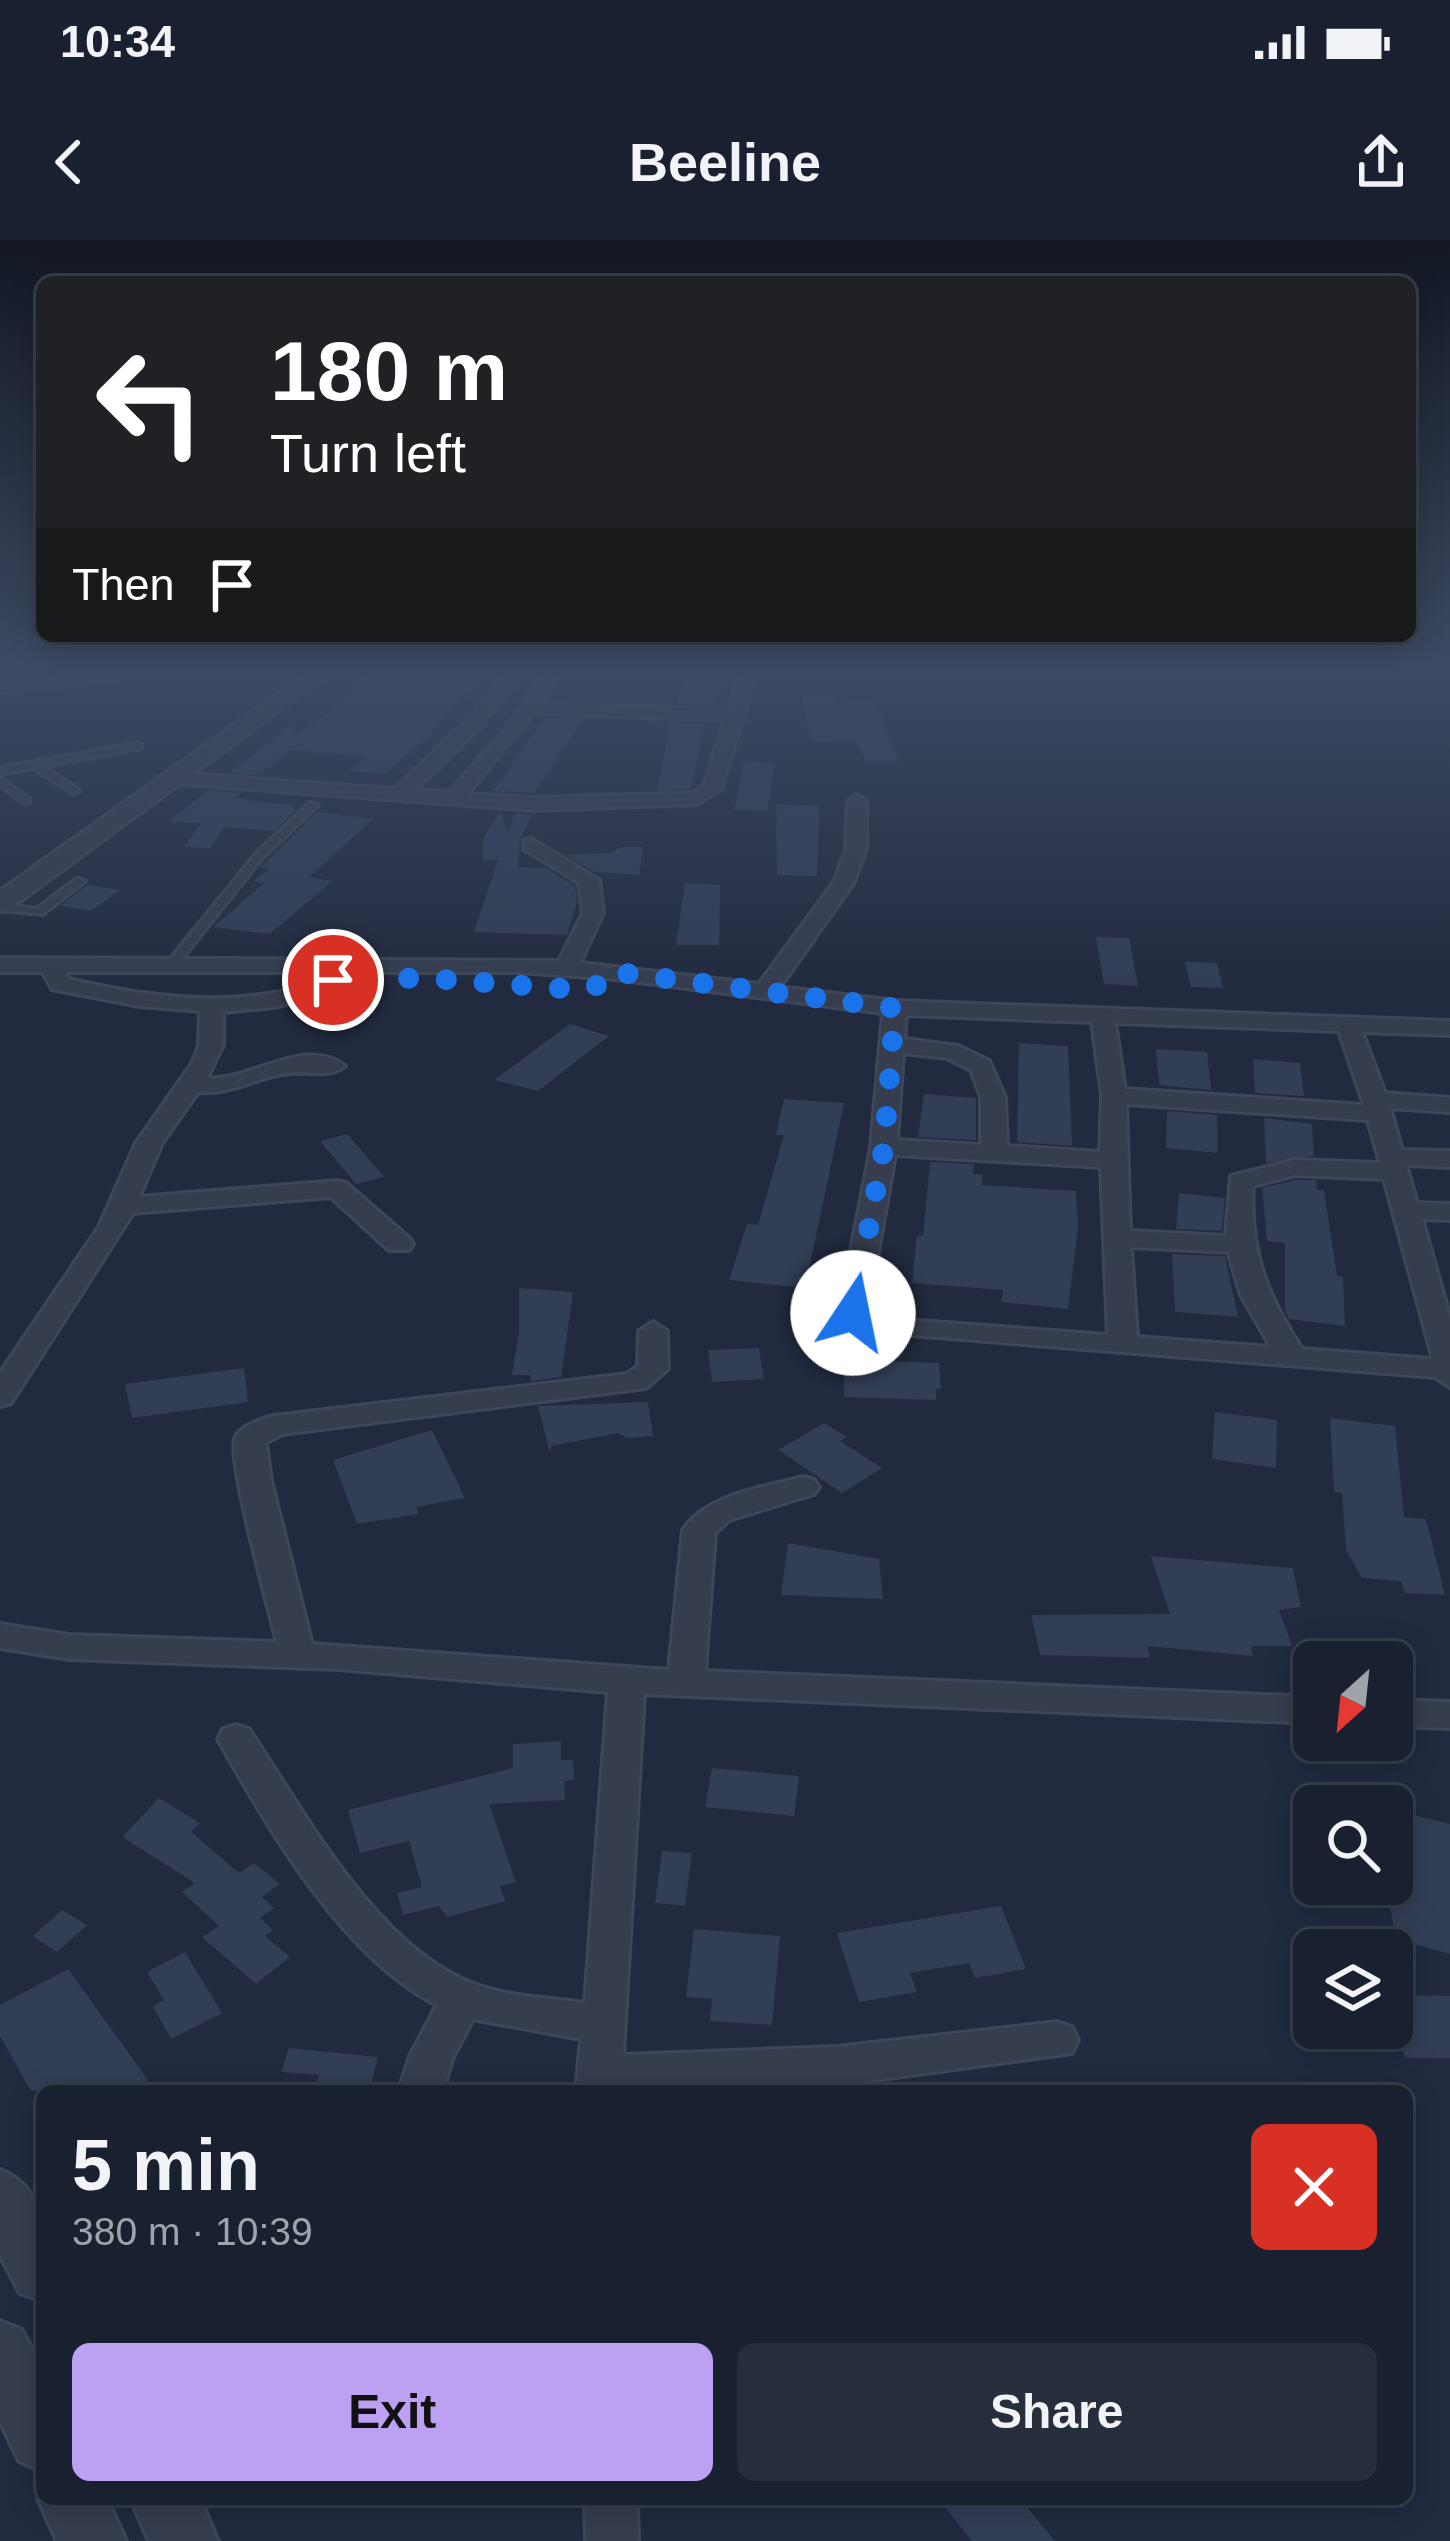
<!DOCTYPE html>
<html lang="en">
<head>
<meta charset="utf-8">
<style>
	:root { --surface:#19202f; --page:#262d3b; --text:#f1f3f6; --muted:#9fa3aa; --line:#373e4b; --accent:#bca0f2 }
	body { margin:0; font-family:Arial,sans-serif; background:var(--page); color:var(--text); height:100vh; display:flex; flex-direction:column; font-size:45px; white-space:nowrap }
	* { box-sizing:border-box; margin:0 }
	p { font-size:39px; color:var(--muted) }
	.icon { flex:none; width:66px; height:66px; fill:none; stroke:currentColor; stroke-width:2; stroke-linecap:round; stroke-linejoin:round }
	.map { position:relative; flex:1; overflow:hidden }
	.sheet { position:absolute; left:36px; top:1845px; width:1377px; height:420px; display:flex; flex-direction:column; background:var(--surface); border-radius:18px; box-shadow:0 6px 30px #0003,0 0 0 3px var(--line) }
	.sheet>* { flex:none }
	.banner { position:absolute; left:36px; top:36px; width:1380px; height:366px; border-radius:18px; box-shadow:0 6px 30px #0003,0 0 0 3px var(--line); background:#202124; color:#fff; overflow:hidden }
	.needle { width:78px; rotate:207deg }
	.controls { position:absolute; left:1293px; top:1401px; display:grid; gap:24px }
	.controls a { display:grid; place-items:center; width:120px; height:120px; border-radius:18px; background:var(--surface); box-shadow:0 6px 30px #0003,0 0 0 3px var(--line); font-size:60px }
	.pin { position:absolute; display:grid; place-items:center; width:102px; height:102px; color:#fff; margin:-51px; border:6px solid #fff; border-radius:50%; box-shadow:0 3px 12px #0007 }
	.me { position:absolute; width:132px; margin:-66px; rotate:11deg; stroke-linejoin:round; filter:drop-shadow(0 0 9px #0008) }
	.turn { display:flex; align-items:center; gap:42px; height:252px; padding:0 36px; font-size:54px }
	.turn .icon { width:156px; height:156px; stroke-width:2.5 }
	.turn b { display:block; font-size:84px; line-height:102px }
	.then { display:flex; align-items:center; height:114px; padding:0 36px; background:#0003; gap:24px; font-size:45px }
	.round { display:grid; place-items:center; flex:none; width:126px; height:126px; border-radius:18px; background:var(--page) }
	.overview { display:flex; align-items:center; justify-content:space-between; height:204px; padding:0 36px }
	h1 { font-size:72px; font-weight:600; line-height:90px }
	.cta { display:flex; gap:24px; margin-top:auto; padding:24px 36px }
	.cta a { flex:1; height:138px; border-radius:18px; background:var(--accent); color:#111; font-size:48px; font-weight:600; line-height:138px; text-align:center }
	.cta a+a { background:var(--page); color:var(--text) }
	.status { display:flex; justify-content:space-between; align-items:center; height:84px; padding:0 60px; background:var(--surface); direction:ltr }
	.status svg { height:33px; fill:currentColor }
	header { display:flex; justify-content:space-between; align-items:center; height:156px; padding:0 36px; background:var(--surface); font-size:54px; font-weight:600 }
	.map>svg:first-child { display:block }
	.building { fill:#323e56 }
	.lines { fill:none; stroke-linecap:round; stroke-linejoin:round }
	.service-casing { stroke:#3e4658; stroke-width:6 }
	.minor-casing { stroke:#3e4658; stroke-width:6 }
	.tertiary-casing { stroke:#3e4658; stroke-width:6 }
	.service { fill:#353d4f; fill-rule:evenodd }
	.minor { fill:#353d4f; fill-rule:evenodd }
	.tertiary { fill:#353d4f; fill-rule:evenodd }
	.route { stroke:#1a73e8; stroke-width:21; stroke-dasharray:0 37.8 }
</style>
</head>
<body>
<div class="status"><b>10:34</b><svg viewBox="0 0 49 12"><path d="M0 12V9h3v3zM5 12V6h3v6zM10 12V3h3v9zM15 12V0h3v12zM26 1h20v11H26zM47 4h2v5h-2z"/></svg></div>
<header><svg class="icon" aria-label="back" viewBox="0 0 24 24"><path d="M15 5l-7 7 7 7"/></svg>Beeline<svg class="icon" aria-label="share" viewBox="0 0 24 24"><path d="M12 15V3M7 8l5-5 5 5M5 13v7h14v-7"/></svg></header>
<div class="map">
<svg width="1450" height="2301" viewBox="0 0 1450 2301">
	<rect width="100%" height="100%" fill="#212a3f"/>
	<g class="building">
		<path d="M 372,428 L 496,428 L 427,494 L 432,494 L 384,534 L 349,531 L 366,517 L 289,510 L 260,535 L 230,533 L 289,486 L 297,495 L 338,466 Z"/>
		<path d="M 687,428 L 727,428 L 715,465 L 677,464 Z"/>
		<path d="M 834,454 L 838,462 L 868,460 L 880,474 L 899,521 L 865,522 L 857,500 L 812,501 L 801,456 Z"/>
		<path d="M 544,478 L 583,479 L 534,553 L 493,551 Z"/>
		<path d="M 671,483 L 705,484 L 691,549 L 657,550 Z"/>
		<path d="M 744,522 L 775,523 L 767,571 L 734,570 Z"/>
		<path d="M 208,550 L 240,553 L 235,557 L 244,558 L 241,560 L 296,565 L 291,569 L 296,570 L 274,591 L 224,587 L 210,608 L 184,607 L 201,583 L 168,582 Z"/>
		<path d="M 776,564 L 819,566 L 817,636 L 777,635 Z"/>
		<path d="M 317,572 L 373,579 L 309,637 L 332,641 L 270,694 L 213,687 L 264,643 L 253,641 L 269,629 L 260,628 Z"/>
		<path d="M 500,572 L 508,592 L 515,573 L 531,575 L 520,601 L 518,627 L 546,628 L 575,646 L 577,663 L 567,695 L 474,692 L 498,620 L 483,620 L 483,598 Z"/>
		<path d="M 620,607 L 643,607 L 639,635 L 594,632 L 566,615 L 612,613 Z"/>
		<path d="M 685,643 L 720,645 L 719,705 L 676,705 Z"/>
		<path d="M 87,645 L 121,650 L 91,671 L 60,666 Z"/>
		<path d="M 1096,697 L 1129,698 L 1138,746 L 1104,744 Z"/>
		<path d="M 1185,722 L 1217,723 L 1223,748 L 1191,747 Z"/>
		<path d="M 570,784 L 609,796 L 538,851 L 494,840 Z"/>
		<path d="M 1019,803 L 1068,806 L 1072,906 L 1017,902 Z"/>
		<path d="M 1156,809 L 1207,812 L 1211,850 L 1159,845 Z"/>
		<path d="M 1253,819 L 1300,823 L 1304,856 L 1255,853 Z"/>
		<path d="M 924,854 L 976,858 L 976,900 L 918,897 Z"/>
		<path d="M 784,859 L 844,863 L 805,1048 L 729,1040 L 747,984 L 758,985 L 784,895 L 776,895 Z"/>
		<path d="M 1167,871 L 1217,875 L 1218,913 L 1166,908 Z"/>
		<path d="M 1264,878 L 1312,884 L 1314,916 L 1266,923 Z"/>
		<path d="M 347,894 L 369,919 L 384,937 L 356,944 L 320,901 Z"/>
		<path d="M 930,922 L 974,924 L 973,934 L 983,934 L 982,945 L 1076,951 L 1078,987 L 1068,1069 L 1001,1062 L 1003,1050 L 912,1043 L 917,995 L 923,996 Z"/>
		<path d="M 1295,940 L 1316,940 L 1317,950 L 1324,950 L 1337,1036 L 1343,1037 L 1345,1086 L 1289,1079 L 1285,1071 L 1285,1003 L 1267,1001 L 1262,948 Z"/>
		<path d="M 1179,953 L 1225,958 L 1222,991 L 1176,989 Z"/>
		<path d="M 1172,1014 L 1225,1016 L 1238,1077 L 1175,1072 Z"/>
		<path d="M 519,1048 L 573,1052 L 561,1137 L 531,1141 L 530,1135 L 512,1135 L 519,1093 Z"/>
		<path d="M 759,1108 L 764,1139 L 712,1142 L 708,1110 Z"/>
		<path d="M 844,1120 L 939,1123 L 941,1149 L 936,1149 L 936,1160 L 844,1157 Z"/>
		<path d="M 244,1128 L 248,1162 L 132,1178 L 125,1144 Z"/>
		<path d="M 648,1162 L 653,1196 L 628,1198 L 618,1193 L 551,1206 L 550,1213 L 538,1166 Z"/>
		<path d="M 1215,1172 L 1277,1180 L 1276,1228 L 1212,1219 Z"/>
		<path d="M 1330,1178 L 1395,1186 L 1404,1277 L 1426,1279 L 1445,1355 L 1405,1353 L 1401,1341 L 1362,1338 L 1346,1310 L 1342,1253 L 1334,1252 Z"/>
		<path d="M 824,1183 L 847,1197 L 840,1201 L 882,1228 L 842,1253 L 778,1210 Z"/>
		<path d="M 432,1190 L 465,1258 L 416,1267 L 419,1274 L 357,1284 L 333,1220 Z"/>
		<path d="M 788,1303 L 879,1319 L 883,1359 L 781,1355 Z"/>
		<path d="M 1151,1316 L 1293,1328 L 1301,1367 L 1279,1370 L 1292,1406 L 1251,1406 L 1253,1416 L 1147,1406 L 1150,1418 L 1040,1415 L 1031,1375 L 1170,1374 Z"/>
		<path d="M 561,1501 L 561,1520 L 573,1520 L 574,1540 L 564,1541 L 565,1560 L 489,1564 L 516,1642 L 500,1646 L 505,1661 L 447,1677 L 439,1666 L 403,1675 L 397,1653 L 422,1647 L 409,1601 L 360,1613 L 348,1570 L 513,1528 L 513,1504 Z"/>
		<path d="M 712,1528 L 799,1536 L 794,1576 L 705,1567 Z"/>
		<path d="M 159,1558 L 200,1583 L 191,1592 L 239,1633 L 254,1623 L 280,1644 L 262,1657 L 274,1668 L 260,1678 L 273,1690 L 265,1696 L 290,1717 L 256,1744 L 202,1697 L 219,1686 L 182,1652 L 195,1643 L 122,1597 Z"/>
		<path d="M 1392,1570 L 1450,1584 L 1450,1714 L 1396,1699 L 1386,1644 L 1392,1644 Z"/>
		<path d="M 662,1611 L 692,1613 L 685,1666 L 655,1663 Z"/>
		<path d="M 1001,1666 L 1026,1729 L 975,1738 L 969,1723 L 910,1733 L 917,1752 L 859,1762 L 837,1693 Z"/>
		<path d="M 62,1670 L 87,1685 L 57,1712 L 33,1696 Z"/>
		<path d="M 694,1689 L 780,1696 L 772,1785 L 710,1781 L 712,1759 L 686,1757 Z"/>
		<path d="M 185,1712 L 222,1773 L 171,1799 L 153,1766 L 164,1760 L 147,1732 Z"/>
		<path d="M 68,1729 L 148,1840 L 130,1851 L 31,1851 L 0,1796 L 0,1765 Z"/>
		<path d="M 1392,1755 L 1450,1756 L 1450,1818 L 1406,1818 L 1392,1789 Z"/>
		<path d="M 289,1808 L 378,1817 L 369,1851 L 314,1851 L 319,1835 L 281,1832 Z"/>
		<path d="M 938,2259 L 1020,2259 L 1055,2301 L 972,2301 Z"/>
	</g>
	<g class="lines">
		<defs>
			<g id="service">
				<path d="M 138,503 L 141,504 L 141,508 L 43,526 L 77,549 L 79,551 L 74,554 L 33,528 L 0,534 L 0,528 Z"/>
				<path d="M 0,538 L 29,559 L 29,563 L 23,563 L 0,545 Z"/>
				<path d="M 310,563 L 318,565 L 262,618 L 176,726 L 168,726 L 168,722 L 256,614 Z"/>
				<path d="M 76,639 L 85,641 L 43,674 L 0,670 L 0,664 L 37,669 Z"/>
			</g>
			<g id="minor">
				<path d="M 511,428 L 527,428 L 477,490 L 415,550 L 450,552 L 509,485 L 547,428 L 563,428 L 540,463 L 729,470 L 742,428 L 758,428 L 721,549 L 697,564 L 534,570 L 171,543 L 162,538 L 171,533 L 395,549 L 465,482 ZM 533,473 L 725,480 L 704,546 L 693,553 L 534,558 L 468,554 Z"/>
				<path d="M 114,431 L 122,436 L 120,439 L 0,452 L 0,442 Z"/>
				<path d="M 857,555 L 866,561 L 866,609 L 854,642 L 780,747 L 895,761 L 1450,781 L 1450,795 L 1362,792 L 1385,853 L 1450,858 L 1450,872 L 1390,868 L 1402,910 L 1450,911 L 1450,927 L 1406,925 L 1417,963 L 1450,964 L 1450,980 L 1422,979 L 1450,1078 L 1450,1147 L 1435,1137 L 861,1091 L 839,1073 L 871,907 L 883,773 L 615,739 L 519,732 L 369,732 L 376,737 L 373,742 L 274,767 L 223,772 L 223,805 L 207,838 C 249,842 306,795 345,826 C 330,838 309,831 290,833 C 257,836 233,855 198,852 L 162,903 L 139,957 L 337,941 L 346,943 L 409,998 L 413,1004 L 409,1010 L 389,1010 L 331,957 L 133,973 L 11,1163 L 0,1166 L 0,1133 L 99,987 L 136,903 L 193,822 L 199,805 L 200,771 L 139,766 L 52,749 L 43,732 L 0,732 L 0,718 L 559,721 L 583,673 L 579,643 L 524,609 L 524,601 L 531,599 L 599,640 L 603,673 L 580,723 L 759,744 L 834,642 L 846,609 L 848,561 ZM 65,732 L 355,732 C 327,737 301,749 274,753 C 206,765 135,755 69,739 ZM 906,775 L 1092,782 L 1102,856 L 1100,912 L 1007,906 L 1005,857 L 989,821 L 958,806 L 904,799 ZM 1115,783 L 1339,791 L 1364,865 L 1125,849 ZM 903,813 L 947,818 L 971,830 L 981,857 L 981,905 L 897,900 ZM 1126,864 L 1368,880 L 1380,923 L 1295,920 L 1231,936 L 1226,996 L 1130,991 ZM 895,915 L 1101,927 L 1108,1095 L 892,1079 L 868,1070 ZM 1295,935 L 1384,939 L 1433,1119 L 1302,1109 C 1267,1056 1249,1010 1253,946 ZM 1131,1007 L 1228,1012 L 1241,1055 L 1271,1107 L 1137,1097 Z"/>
				<path d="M 653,1082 L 667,1091 L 668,1129 L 646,1148 L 282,1194 L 266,1203 L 271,1241 L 312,1404 L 669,1430 L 683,1290 C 706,1255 764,1247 803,1237 L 814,1240 L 819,1247 L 814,1254 L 729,1280 L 715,1293 L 705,1431 L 1314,1457 L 1314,1483 L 644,1454 L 623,1815 L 837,1807 L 1057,1782 L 1072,1787 L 1078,1800 L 1072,1813 L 837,1845 L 576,1851 L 581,1799 L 473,1779 L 452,1819 L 443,1851 L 399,1851 L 410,1816 L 437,1765 C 344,1718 268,1589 218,1499 L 223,1489 L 236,1485 L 249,1489 C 304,1572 377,1708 474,1744 C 508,1757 549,1758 585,1763 L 608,1452 L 338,1429 L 69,1419 L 0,1408 L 0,1384 L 69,1395 L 277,1402 C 269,1369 228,1223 235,1199 C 238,1187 263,1178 274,1176 L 627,1134 L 638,1126 L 639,1091 Z"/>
				<path d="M 1392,1460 L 1450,1462 L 1450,1488 L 1392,1486 Z"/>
				<path d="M 585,2259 L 637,2259 L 638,2301 L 586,2301 Z"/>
			</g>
			<g id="tertiary">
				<path d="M 314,428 L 337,428 L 9,669 L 0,671 L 0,651 Z"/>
				<path d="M 0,1930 C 54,1950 42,2013 42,2061 L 20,2053 L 0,2015 Z"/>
				<path d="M 0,2081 L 22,2090 L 42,2129 L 42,2231 L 19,2221 L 0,2181 Z"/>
				<path d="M 42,2250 L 42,2259 L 107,2259 L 126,2301 L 57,2301 L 38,2259 Z"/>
				<path d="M 131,2259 L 200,2259 L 218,2301 L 149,2301 Z"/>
			</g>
		</defs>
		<use href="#service" class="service-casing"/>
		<use href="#minor" class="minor-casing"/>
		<use href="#tertiary" class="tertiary-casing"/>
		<use href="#service" class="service"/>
		<use href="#minor" class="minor"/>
		<use href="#tertiary" class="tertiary"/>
	</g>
	<linearGradient id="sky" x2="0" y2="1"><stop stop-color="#121723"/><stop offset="0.57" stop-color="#3d4a63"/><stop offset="1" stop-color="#3d4a63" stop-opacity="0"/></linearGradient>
	<rect width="1450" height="750" fill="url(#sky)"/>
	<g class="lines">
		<path class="route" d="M 333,740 L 424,738 L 583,750 L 610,741 L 615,732 L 895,768 L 884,907 L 853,1073"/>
	</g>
</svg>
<div class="controls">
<a><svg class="needle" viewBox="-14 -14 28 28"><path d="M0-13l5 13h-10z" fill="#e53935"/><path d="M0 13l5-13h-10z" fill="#9fa3aa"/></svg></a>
<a><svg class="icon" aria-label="search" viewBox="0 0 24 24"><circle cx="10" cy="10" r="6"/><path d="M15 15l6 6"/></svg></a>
<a><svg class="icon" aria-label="layers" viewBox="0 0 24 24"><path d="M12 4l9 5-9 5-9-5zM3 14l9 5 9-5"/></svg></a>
</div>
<div class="pin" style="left:333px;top:740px;background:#d93025"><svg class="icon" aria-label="arrive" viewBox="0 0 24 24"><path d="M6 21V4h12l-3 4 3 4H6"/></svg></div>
<svg class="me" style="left:853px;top:1073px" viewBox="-20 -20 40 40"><circle r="19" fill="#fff"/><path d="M0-13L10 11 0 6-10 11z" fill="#1a73e8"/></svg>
<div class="banner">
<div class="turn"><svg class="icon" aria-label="left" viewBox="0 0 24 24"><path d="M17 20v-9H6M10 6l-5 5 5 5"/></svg><div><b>180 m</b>Turn left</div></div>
<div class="then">Then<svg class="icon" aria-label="arrive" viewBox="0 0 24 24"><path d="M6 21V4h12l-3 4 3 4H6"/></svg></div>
</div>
<section class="sheet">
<div class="overview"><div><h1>5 min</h1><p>380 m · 10:39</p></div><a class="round" style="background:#d93025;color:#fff"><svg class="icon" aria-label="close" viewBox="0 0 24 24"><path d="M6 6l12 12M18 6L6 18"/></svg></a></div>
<div class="cta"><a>Exit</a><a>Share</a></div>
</section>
</div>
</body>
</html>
